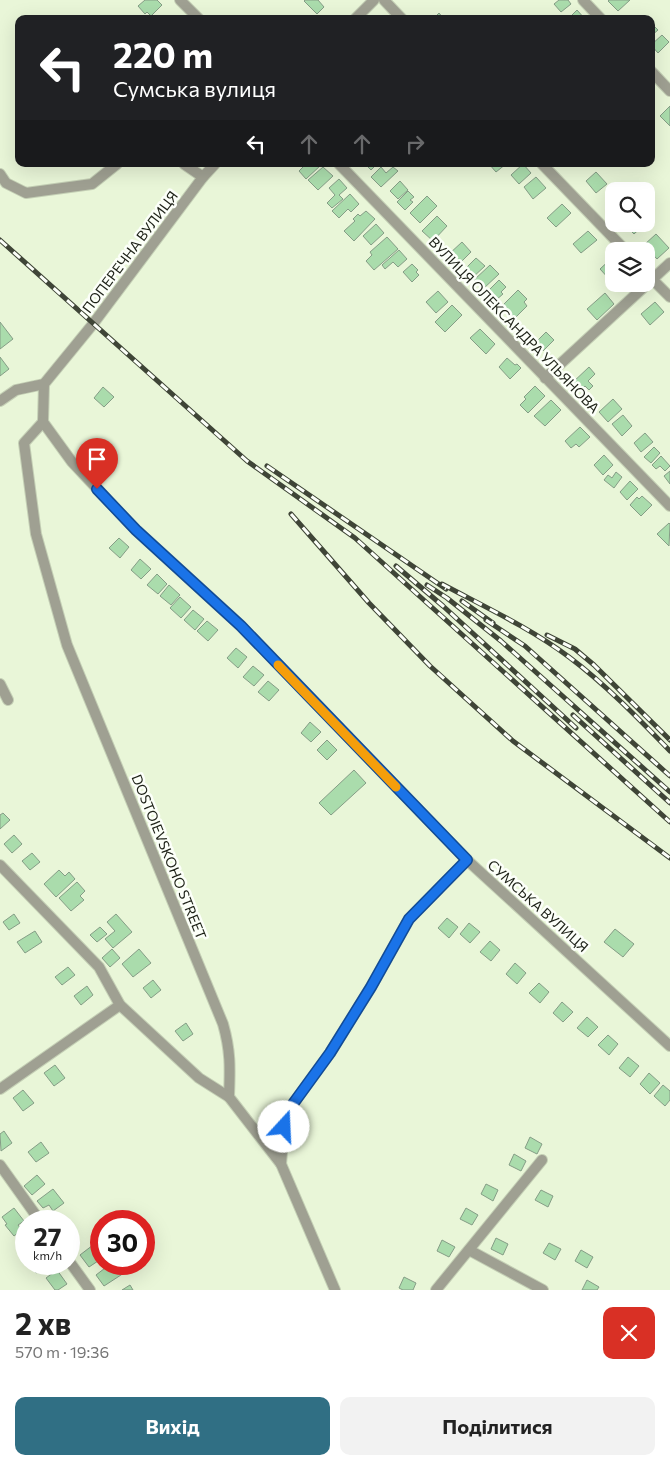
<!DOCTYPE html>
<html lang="uk">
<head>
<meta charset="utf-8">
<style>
	:root { --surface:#fff; --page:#f2f2f2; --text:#222; --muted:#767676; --accent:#306f84 }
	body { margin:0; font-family:Commissioner,sans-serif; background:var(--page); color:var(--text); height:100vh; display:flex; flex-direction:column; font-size:19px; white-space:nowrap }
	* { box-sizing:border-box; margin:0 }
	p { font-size:16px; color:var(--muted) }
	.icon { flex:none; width:28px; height:28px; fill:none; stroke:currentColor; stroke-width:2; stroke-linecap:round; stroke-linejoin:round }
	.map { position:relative; height:1290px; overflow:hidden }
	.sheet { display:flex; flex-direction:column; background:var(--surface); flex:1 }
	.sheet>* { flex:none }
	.top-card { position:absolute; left:15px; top:15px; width:640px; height:152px; border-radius:10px; box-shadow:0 5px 20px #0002; background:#202124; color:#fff; overflow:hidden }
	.fabs { position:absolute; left:605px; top:182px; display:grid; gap:10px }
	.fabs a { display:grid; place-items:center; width:50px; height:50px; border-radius:10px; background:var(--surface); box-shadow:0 5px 20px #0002; font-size:25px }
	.speed { position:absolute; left:15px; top:1210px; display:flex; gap:10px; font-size:25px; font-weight:700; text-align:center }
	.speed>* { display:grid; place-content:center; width:65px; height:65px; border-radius:50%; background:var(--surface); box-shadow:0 5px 20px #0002; line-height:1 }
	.speed small { font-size:12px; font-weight:400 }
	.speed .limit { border:8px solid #d22; background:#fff; color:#111 }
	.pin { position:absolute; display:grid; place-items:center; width:42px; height:42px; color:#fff; margin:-51px -21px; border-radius:50% 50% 50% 0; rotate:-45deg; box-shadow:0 0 5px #0007 }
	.pin .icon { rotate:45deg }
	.me { position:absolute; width:55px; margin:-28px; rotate:20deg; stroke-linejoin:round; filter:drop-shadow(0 0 4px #0008) }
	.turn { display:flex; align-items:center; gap:18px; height:105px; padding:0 15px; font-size:22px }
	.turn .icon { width:65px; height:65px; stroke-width:2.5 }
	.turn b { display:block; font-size:35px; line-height:42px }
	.lanes { display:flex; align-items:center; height:48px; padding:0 15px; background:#0003; justify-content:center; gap:25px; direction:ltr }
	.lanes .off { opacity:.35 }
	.round { display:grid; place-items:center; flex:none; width:52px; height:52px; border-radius:10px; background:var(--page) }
	.summary { display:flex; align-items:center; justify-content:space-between; height:85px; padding:0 15px }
	h1 { font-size:30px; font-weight:700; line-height:38px }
	.button { display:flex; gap:10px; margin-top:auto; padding:10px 15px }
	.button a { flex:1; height:58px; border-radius:10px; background:var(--accent); color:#fff; font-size:20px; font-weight:700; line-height:58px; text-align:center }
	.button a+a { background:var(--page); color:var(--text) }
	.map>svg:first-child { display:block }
	.building { fill:#aadcac; stroke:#859d86 }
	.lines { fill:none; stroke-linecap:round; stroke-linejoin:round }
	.minor-casing { stroke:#c4cfb5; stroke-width:12 }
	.minor { stroke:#9fa092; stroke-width:10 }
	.rail-casing { stroke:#3f4537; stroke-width:5 }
	.rail { stroke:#fcfff9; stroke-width:3; stroke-dasharray:9; stroke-linecap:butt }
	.route-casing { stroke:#114b97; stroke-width:12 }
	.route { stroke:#1a73e8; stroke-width:9 }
	.slow { stroke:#f59e0b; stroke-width:9 }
	.labels { text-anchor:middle; stroke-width:5; stroke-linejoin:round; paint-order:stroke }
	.street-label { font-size:14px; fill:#1c2016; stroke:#fcfff9 }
</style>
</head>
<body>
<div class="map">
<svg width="670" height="1290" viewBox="0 0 670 1290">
	<rect width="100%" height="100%" fill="#e9f6d8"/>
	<g class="building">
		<path d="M 145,0 L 157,0 L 162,5 L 151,16 L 147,12 L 145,14 L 138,6 Z"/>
		<path d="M 305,0 L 318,0 L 324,7 L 317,14 L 304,1 Z"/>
		<path d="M 559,0 L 568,0 L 571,4 L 561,12 L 554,4 Z"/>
		<path d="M 609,0 L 630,0 L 618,11 L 608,1 Z"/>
		<path d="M 577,10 L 585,19 L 568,19 Z"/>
		<path d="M 439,13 L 444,19 L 433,19 Z"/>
		<path d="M 651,23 L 658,30 L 651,36 Z"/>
		<path d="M 662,35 L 669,42 L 658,53 L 651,45 Z"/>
		<path d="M 670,106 L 670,126 L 660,116 Z"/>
		<path d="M 306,164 L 320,164 L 321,165 L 306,179 L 299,171 Z"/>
		<path d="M 365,164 L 377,164 L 371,170 Z"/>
		<path d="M 489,164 L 506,164 L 496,172 Z"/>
		<path d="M 523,164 L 531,173 L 519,184 L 511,175 Z"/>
		<path d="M 323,167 L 333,176 L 318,190 L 308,180 Z"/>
		<path d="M 381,167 L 386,173 L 393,167 L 398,171 L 381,187 L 371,177 Z"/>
		<path d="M 596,172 L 607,184 L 596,193 L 586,181 Z"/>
		<path d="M 536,177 L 546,188 L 533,199 L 524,187 Z"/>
		<path d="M 339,179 L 347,188 L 339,195 L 343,199 L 332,208 L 327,203 L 335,195 L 329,188 Z"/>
		<path d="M 400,181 L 408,190 L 398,199 L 390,191 Z"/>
		<path d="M 408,191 L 414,197 L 410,200 L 413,202 L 405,210 L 397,202 Z"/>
		<path d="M 350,194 L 359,204 L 351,212 L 348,209 L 339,218 L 332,211 Z"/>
		<path d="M 427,196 L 437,206 L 420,223 L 410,213 Z"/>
		<path d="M 562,204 L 571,213 L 556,227 L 547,218 Z"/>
		<path d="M 366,211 L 375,219 L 354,241 L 344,231 L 355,221 L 353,219 L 358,214 L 360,216 Z"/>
		<path d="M 437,216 L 447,226 L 433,241 L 422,231 Z"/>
		<path d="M 376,224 L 384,233 L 371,245 L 363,236 Z"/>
		<path d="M 626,224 L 645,224 L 634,234 L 625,225 Z"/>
		<path d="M 588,231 L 597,240 L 581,253 L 573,244 Z"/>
		<path d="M 656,234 L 669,248 L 657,259 L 644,245 Z"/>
		<path d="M 387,237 L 398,249 L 374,270 L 366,261 L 372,255 L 370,252 Z"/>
		<path d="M 462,242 L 471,252 L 458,265 L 448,255 Z"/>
		<path d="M 399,250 L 407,259 L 398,267 L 393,262 L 385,269 L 382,265 Z"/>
		<path d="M 613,257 L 614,279 L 611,281 L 600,269 Z"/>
		<path d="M 476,258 L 485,266 L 472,278 L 464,270 Z"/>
		<path d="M 412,264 L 418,270 L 416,272 L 419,275 L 412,282 L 403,272 Z"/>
		<path d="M 490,265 L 499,274 L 483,289 L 474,280 Z"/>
		<path d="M 499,280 L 506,287 L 501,292 L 503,294 L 496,300 L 487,292 Z"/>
		<path d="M 518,290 L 527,299 L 524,302 L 527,306 L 514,319 L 502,306 Z"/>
		<path d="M 438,291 L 448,302 L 436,313 L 426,302 Z"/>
		<path d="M 605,293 L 614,304 L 597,320 L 587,309 Z"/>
		<path d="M 655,302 L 664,312 L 650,325 L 641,314 Z"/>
		<path d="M 452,305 L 462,315 L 445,332 L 435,322 Z"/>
		<path d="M 0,322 L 13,339 L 0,349 Z"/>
		<path d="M 480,329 L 495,344 L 486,354 L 470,338 Z"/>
		<path d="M 546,332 L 554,340 L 543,351 L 535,343 Z"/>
		<path d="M 0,357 L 9,369 L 0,376 Z"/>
		<path d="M 507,358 L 515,365 L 517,364 L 521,368 L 510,379 L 499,367 Z"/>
		<path d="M 589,367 L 595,374 L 588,381 L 593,386 L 589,390 L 585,386 L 579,392 L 571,384 Z"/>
		<path d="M 535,386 L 545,396 L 528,413 L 520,405 L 526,399 L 524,397 Z"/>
		<path d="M 103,387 L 114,397 L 104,407 L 94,398 Z"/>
		<path d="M 613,399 L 622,409 L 608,422 L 599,412 Z"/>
		<path d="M 551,400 L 561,410 L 545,426 L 534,416 Z"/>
		<path d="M 623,415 L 632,426 L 622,436 L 612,424 Z"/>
		<path d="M 580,427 L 590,437 L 579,447 L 576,444 L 571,448 L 565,441 Z"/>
		<path d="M 645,433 L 653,442 L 641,452 L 634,443 Z"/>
		<path d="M 654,447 L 660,453 L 651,463 L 644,457 Z"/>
		<path d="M 604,455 L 613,465 L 603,475 L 594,465 Z"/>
		<path d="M 661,456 L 670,466 L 665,471 L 660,466 L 656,469 L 652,465 Z"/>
		<path d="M 670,471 L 670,484 L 664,476 Z"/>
		<path d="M 616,472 L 622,477 L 614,488 L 604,480 L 608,475 L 612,478 Z"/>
		<path d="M 630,481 L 638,489 L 627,500 L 620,492 Z"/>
		<path d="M 642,496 L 652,505 L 641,516 L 630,505 L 637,497 L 639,499 Z"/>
		<path d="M 669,523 L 670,524 L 669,546 L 657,534 Z"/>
		<path d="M 119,538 L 129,547 L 120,558 L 109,548 Z"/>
		<path d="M 140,559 L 151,569 L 141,579 L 131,570 Z"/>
		<path d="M 157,574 L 167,584 L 158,594 L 147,585 Z"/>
		<path d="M 169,585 L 180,595 L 171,605 L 160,596 Z"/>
		<path d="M 180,597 L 191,607 L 181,618 L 170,608 Z"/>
		<path d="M 193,610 L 204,619 L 195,630 L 184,620 Z"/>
		<path d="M 207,621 L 218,630 L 208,641 L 197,631 Z"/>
		<path d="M 236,648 L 247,657 L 238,668 L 227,658 Z"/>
		<path d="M 253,666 L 264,675 L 254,686 L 243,677 Z"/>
		<path d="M 268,681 L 279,690 L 269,701 L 258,692 Z"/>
		<path d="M 310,722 L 321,732 L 311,742 L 301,733 Z"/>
		<path d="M 327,740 L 337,750 L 327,760 L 317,750 Z"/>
		<path d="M 354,770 L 366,783 L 331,815 L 319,803 Z"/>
		<path d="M 3,813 L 10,820 L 0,829 L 0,815 Z"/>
		<path d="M 14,835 L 22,844 L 12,853 L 4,844 Z"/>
		<path d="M 32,853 L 40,862 L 30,870 L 22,861 Z"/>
		<path d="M 59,870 L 65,876 L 69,872 L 75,879 L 56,897 L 44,884 Z"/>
		<path d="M 77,882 L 85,891 L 80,896 L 84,900 L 71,911 L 59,898 Z"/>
		<path d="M 14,914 L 20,923 L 9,930 L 3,922 Z"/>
		<path d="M 116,914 L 132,932 L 113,948 L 105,939 L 115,931 L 107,922 Z"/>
		<path d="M 447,918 L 458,927 L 449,938 L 438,928 Z"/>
		<path d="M 469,923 L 480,932 L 470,943 L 460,934 Z"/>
		<path d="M 100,927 L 107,934 L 97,942 L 90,935 Z"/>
		<path d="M 615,929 L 634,944 L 623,957 L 604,942 Z"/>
		<path d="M 35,931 L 42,942 L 25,953 L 17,942 Z"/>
		<path d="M 490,941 L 500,950 L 491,961 L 480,952 Z"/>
		<path d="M 112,949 L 120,958 L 110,967 L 102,958 Z"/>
		<path d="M 139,949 L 151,963 L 133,977 L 122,964 Z"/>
		<path d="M 515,963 L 526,973 L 517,984 L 506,974 Z"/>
		<path d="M 68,967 L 75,975 L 62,985 L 55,977 Z"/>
		<path d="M 153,980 L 161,990 L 151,998 L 143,988 Z"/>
		<path d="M 539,983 L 549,992 L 540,1003 L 529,993 Z"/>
		<path d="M 87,986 L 93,995 L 81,1005 L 74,996 Z"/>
		<path d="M 562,1002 L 573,1012 L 563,1022 L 553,1013 Z"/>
		<path d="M 587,1017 L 598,1027 L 588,1037 L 577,1028 Z"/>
		<path d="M 186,1023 L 193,1034 L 183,1041 L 175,1031 Z"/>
		<path d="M 608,1035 L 618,1044 L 609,1055 L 598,1045 Z"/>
		<path d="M 628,1057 L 639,1066 L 630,1077 L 619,1068 Z"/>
		<path d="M 55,1065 L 65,1078 L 54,1086 L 44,1073 Z"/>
		<path d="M 649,1073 L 660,1083 L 650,1094 L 640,1084 Z"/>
		<path d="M 663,1085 L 670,1091 L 670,1100 L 665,1106 L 654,1096 Z"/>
		<path d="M 23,1090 L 34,1103 L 23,1111 L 13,1098 Z"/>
		<path d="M 4,1131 L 12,1143 L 1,1151 L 0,1134 Z"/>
		<path d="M 530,1137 L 542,1144 L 537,1154 L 525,1148 Z"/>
		<path d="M 41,1142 L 49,1153 L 36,1162 L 28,1152 Z"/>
		<path d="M 514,1154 L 526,1161 L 521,1171 L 509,1165 Z"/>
		<path d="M 37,1175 L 45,1184 L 32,1195 L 24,1186 Z"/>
		<path d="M 486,1184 L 498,1190 L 493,1201 L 481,1194 Z"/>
		<path d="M 53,1189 L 64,1203 L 53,1211 L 49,1205 L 43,1208 L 37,1201 Z"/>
		<path d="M 541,1190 L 553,1196 L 548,1207 L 535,1200 Z"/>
		<path d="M 14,1208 L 24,1221 L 18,1225 L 22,1230 L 14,1236 L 5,1225 L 7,1224 L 2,1217 Z"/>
		<path d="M 466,1208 L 478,1215 L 472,1225 L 460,1219 Z"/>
		<path d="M 496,1238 L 508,1244 L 503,1255 L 491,1249 Z"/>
		<path d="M 442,1240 L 455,1247 L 449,1257 L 437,1251 Z"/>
		<path d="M 549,1243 L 561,1249 L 555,1260 L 543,1253 Z"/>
		<path d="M 93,1245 L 101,1259 L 89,1267 L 80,1255 Z"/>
		<path d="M 581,1250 L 593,1257 L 587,1268 L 575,1261 Z"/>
		<path d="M 30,1264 L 50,1264 L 36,1273 Z"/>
		<path d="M 109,1265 L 113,1271 L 119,1267 L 124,1273 L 104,1286 L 96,1275 Z"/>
		<path d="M 57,1270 L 67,1284 L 58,1290 L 55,1290 L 46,1278 Z"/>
		<path d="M 404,1277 L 416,1283 L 413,1290 L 403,1290 L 399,1288 Z"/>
		<path d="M 587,1280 L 599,1287 L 597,1290 L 582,1290 Z"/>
		<path d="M 130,1285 L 133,1290 L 122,1290 Z"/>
	</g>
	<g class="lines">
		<defs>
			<g id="minor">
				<path d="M 180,0 L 199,19"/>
				<path d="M 384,0 L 402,19"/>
				<path d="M 583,0 L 601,19"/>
				<path d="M 355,19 L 374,0"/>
				<path d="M 651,71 L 670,91"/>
				<path d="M 184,164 L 203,177"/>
				<path d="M 339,164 L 670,506"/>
				<path d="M 542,164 L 626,251"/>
				<path d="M 0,174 L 6,183 L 26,193 L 92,184 L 117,164"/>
				<path d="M 646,273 L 670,297"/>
				<path d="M 545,378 L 670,263"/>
				<path d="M 44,384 L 43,422 L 72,462 L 136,530 L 241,626 L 467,860 L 670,1046"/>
				<path d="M 0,401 L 16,390 L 44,384 L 93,324 L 203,177 L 215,164"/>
				<path d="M 43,422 L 24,443 L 36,534 L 67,645 L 223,1024 C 231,1052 230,1069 229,1097 L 281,1164 L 335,1290"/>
				<path d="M 0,684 L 8,700"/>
				<path d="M 0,865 L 99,967 L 120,1005 L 199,1078 L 229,1097"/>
				<path d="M 0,1089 L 120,1005"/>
				<path d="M 281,1164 C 283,1145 282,1125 290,1108 L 330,1053 L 371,987 L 409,919 L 467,860"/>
				<path d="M 0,1165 L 40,1221"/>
				<path d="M 469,1250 L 543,1290"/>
				<path d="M 69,1261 L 90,1290"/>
				<path d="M 436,1290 L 542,1160"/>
			</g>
		</defs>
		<use href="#minor" class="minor-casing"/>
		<use href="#minor" class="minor"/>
		<defs>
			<g id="rail">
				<path d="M 0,240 L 247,461 L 355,538 L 670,822"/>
				<path d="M 267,466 L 446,589"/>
				<path d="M 291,514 L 369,603 L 430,666 L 513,741 L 670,858"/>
				<path d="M 396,566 L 443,606 L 576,728"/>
				<path d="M 442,584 C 485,607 530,628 569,657 C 605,684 638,718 670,751"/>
				<path d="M 427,585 L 447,598 L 501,641 L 670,792"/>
				<path d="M 462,601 L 493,623"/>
				<path d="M 486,620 L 525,646 L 670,776"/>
				<path d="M 547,635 L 575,649 L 594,665 L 670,740"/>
				<path d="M 573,715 L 670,803"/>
			</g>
		</defs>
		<use href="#rail" class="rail-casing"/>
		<use href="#rail" class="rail"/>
	</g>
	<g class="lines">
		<defs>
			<path id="route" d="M 97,489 L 136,530 L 241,626 L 467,860 L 409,919 L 371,987 L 330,1053 L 290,1108 L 286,1116 L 284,1127"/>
		</defs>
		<use href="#route" class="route-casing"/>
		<use href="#route" class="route"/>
		<path class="slow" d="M 278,665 L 396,787"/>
	</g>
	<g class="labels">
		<g class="street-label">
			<text transform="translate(130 252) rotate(-53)" y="5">ПОПЕРЕЧНА ВУЛИЦЯ</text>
			<text transform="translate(514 325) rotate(46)" y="5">ВУЛИЦЯ ОЛЕКСАНДРА УЛЬЯНОВА</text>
			<text transform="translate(169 857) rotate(68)" y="5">DOSTOIEVSKOHO STREET</text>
			<text transform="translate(538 906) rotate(42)" y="5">СУМСЬКА ВУЛИЦЯ</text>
		</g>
	</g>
</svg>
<div class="fabs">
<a><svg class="icon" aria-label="search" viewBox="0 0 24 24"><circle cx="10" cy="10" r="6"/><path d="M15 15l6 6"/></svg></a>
<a><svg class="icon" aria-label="layers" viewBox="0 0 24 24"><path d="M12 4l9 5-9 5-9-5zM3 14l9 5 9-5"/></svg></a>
</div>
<div class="speed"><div>27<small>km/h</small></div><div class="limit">30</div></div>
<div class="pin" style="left:97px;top:489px;background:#d93025"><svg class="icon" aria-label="arrive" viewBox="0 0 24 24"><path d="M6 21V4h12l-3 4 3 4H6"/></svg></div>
<svg class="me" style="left:284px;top:1127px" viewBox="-20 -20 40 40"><circle r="19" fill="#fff"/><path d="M0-13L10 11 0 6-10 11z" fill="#1a73e8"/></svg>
<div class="top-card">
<div class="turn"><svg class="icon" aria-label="left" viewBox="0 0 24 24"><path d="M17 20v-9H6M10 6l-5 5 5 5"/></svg><div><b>220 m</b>Сумська вулиця</div></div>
<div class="lanes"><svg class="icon" aria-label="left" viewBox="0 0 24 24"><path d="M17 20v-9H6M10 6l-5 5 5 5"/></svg><svg class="icon off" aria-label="ahead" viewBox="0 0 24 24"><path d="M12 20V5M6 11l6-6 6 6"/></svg><svg class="icon off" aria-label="ahead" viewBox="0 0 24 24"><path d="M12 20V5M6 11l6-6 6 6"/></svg><svg class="icon off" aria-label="right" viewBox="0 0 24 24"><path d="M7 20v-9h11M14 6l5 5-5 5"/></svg></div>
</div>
</div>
<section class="sheet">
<div class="summary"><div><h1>2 хв</h1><p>570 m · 19:36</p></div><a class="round" style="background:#d93025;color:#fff"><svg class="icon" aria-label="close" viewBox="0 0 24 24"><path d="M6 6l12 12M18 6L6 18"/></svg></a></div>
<div class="button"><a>Вихід</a><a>Поділитися</a></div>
</section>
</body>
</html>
